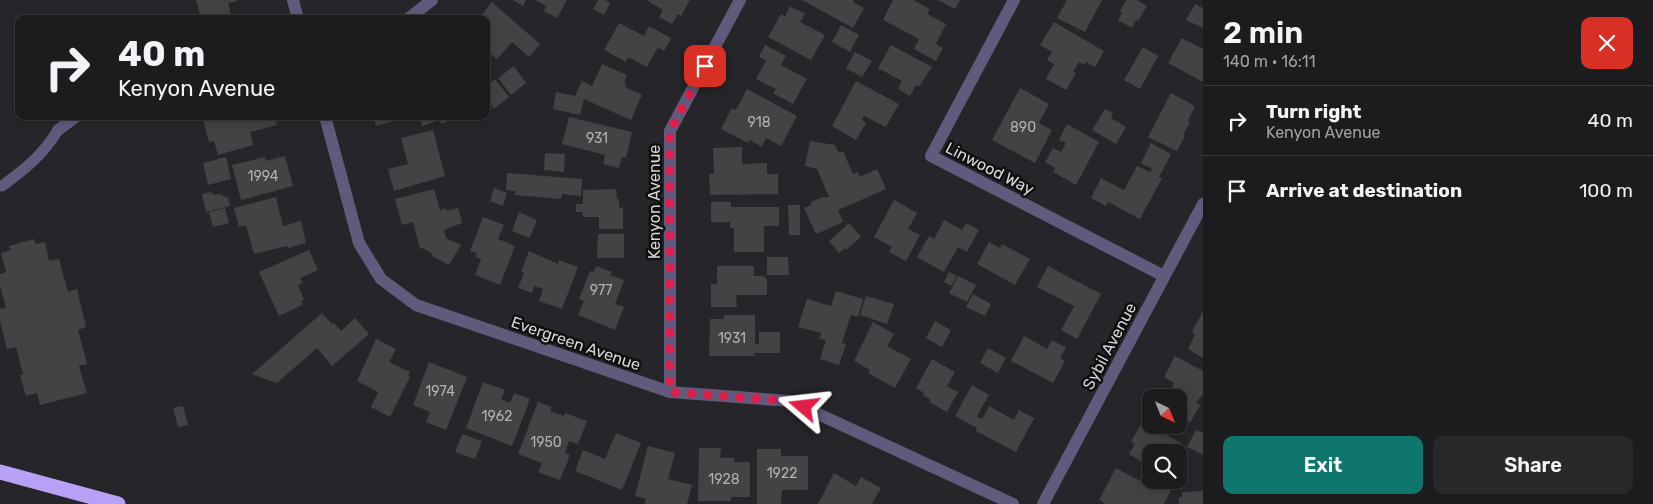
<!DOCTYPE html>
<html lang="en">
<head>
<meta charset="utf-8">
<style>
	:root { --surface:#1c1c1f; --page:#29292c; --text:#f1f3f6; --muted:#a0a1a4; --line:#3a3a3d; --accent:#0f766e }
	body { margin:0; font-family:Rubik,sans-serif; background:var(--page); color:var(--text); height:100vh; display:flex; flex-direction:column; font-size:19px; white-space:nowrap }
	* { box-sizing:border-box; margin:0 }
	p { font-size:16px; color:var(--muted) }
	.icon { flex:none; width:28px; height:28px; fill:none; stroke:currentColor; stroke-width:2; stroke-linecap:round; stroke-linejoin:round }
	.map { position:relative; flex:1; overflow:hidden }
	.drawer { display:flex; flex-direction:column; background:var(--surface); width:450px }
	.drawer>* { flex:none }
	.top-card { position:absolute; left:15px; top:15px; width:475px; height:105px; border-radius:10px; box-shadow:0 2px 12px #0003,0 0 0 1px var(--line); background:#1c1c1f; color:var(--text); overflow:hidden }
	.needle { width:32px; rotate:137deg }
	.tools { position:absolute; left:1142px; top:389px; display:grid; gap:10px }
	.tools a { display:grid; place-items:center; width:45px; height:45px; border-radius:10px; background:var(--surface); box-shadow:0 2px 12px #0003,0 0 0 1px var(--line); font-size:25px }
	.pin { position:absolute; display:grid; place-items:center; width:42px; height:42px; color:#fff; margin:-21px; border-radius:10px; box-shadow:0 2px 8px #0006 }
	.me { position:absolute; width:55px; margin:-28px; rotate:287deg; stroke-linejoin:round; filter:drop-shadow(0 0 4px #0008) }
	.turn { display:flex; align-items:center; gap:18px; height:105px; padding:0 20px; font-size:22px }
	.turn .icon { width:65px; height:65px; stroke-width:2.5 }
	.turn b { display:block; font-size:35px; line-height:42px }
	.round { display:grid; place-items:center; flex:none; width:52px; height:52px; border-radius:10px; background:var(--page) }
	.head { display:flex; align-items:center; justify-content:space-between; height:85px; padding:0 20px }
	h1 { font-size:30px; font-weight:600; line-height:38px }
	.action { display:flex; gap:10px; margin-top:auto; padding:10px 20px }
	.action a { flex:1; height:58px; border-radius:10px; background:var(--accent); color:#fff; font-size:20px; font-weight:600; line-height:58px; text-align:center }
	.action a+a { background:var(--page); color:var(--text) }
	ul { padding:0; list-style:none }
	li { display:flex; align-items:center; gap:15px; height:70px; padding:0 20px; border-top:1px solid var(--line) }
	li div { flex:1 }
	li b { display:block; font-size:19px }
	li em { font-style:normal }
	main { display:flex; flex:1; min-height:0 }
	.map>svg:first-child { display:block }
	.building { fill:#434346 }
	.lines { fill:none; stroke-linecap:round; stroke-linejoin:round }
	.lane { stroke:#625a7d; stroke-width:11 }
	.street { stroke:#625a7d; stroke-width:12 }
	.highway { stroke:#b7a1f7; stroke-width:15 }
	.route { stroke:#e11d48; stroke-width:9; stroke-dasharray:0 16.2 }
	.labels { text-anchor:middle; stroke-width:5; stroke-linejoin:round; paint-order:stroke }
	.number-label { font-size:14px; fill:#b1b0b4 }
	.street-label { font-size:16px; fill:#d6d5d8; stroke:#0f0f10 }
</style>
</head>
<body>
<main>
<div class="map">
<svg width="1203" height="504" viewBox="0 0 1203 504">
	<rect width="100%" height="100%" fill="#262529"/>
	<g class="building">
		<path d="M 196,0 L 237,0 L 237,1 L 228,3 L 232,19 L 186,19 L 200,14 Z"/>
		<path d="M 513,0 L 526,0 L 523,6 Z"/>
		<path d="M 535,0 L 567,0 L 557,18 L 544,11 L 546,6 Z"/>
		<path d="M 598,0 L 605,0 L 610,3 L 604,15 L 593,9 Z"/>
		<path d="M 646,0 L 690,0 L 681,16 L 678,14 L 672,24 L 659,17 L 663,10 Z"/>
		<path d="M 802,0 L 854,0 L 853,2 L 864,8 L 853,28 Z"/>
		<path d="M 893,0 L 913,0 L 930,9 L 927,14 L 946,24 L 936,44 L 943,48 L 936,61 L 914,49 L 919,39 L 883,20 Z"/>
		<path d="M 938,0 L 960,0 L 955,9 Z"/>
		<path d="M 1067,0 L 1102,0 L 1085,32 L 1057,18 Z"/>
		<path d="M 1126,0 L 1137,0 L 1147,6 L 1138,21 L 1136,20 L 1132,28 L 1118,20 L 1122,13 L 1120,11 Z"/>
		<path d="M 492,2 L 540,44 L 529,57 L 512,42 L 497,59 L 486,50 L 486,36 L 489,32 L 486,29 L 486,19 L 478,19 Z"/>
		<path d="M 1195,4 L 1203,8 L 1203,28 L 1186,20 Z"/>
		<path d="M 790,6 L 805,14 L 800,22 L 825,35 L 811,60 L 768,37 L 781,14 L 785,17 Z"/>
		<path d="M 1054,22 L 1104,51 L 1095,67 L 1086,62 L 1084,65 L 1079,62 L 1073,72 L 1076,73 L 1066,90 L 1046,79 L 1054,64 L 1047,60 L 1052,52 L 1040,45 Z"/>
		<path d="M 619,23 L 644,36 L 649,26 L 671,38 L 664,51 L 658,47 L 647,67 L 628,57 L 626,62 L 604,50 Z"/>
		<path d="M 841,25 L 859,35 L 850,52 L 832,42 Z"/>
		<path d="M 1182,38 L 1203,49 L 1203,82 L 1168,63 Z"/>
		<path d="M 765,45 L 786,56 L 781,65 L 807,79 L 793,104 L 773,93 L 776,89 L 756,79 L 766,60 L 759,57 Z"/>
		<path d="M 891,45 L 932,67 L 919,87 L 916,85 L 910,96 L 898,89 L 902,81 L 878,68 Z"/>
		<path d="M 1143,47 L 1158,56 L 1140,89 L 1124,80 Z"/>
		<path d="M 855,52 L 872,61 L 862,77 L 846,68 Z"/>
		<path d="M 602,64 L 627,75 L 624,83 L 627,84 L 625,87 L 642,95 L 631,120 L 584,99 L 580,115 L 553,109 L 556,92 L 575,96 L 582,81 L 592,86 Z"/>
		<path d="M 514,66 L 526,83 L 511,95 L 498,78 Z"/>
		<path d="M 495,79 L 509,97 L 494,109 L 486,99 L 486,86 Z"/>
		<path d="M 856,81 L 899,104 L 886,127 L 864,116 L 862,120 L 866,123 L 856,140 L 832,126 Z"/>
		<path d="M 1020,88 L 1049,104 L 1039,123 L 1052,130 L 1035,163 L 992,140 Z"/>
		<path d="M 747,89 L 797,116 L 781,146 L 766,138 L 762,147 L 750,140 L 748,143 L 721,129 L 732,108 L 736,110 Z"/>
		<path d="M 1171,93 L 1195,106 L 1188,121 L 1190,122 L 1183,135 L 1185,136 L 1177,151 L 1148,137 Z"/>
		<path d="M 1105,109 L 1113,113 L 1111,118 L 1126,127 L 1116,144 L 1092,130 Z"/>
		<path d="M 202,116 L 275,116 L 277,125 L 250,132 L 253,145 L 218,155 L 214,141 L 209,142 Z"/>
		<path d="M 373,116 L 408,116 L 408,117 L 376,126 Z"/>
		<path d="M 419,116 L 434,116 L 435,122 L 422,126 Z"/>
		<path d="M 439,116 L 446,116 L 447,122 L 441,124 Z"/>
		<path d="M 569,117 L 632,132 L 626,158 L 622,157 L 619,168 L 603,164 L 605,155 L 562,144 Z"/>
		<path d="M 1067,124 L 1099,142 L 1076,185 L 1053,172 L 1055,168 L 1045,162 L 1053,148 L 1061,152 L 1066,143 L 1059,140 Z"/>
		<path d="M 433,130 L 445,176 L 394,191 L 388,169 L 408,164 L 401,138 Z"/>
		<path d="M 810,141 L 835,145 L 839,153 L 843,151 L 853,174 L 858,172 L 860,177 L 877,169 L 886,189 L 838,210 L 843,222 L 816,234 L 804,208 L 811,205 L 811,202 L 823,197 L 829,197 L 817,169 L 805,166 Z"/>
		<path d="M 1151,143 L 1171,154 L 1159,177 L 1162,178 L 1140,219 L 1108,202 L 1106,206 L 1091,198 L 1101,178 L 1124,190 L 1137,166 L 1150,172 L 1152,169 L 1141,163 Z"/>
		<path d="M 742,147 L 742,164 L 767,163 L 767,174 L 778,174 L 778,194 L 710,195 L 709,174 L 714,174 L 713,148 Z"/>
		<path d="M 545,153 L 565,154 L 564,172 L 544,170 Z"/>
		<path d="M 285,156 L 293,186 L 241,200 L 232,165 L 265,157 L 266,161 Z"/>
		<path d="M 226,157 L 231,179 L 208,185 L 203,163 Z"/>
		<path d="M 507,173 L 582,179 L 581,196 L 562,194 L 561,199 L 515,195 L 515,191 L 506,190 Z"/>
		<path d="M 494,188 L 507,193 L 503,206 L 490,201 Z"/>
		<path d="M 434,189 L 440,210 L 446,208 L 447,211 L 458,208 L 462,223 L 444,230 L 446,238 L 461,245 L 449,265 L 432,256 L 433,254 L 423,248 L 420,249 L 413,222 L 402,225 L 395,199 Z"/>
		<path d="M 616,189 L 617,199 L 619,199 L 619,207 L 623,208 L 623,229 L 599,229 L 599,217 L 583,217 L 582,212 L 576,212 L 576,204 L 583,204 L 583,190 Z"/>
		<path d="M 212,192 L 213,195 L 220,194 L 228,198 L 230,206 L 206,212 L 202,194 Z"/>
		<path d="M 276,197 L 283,226 L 301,221 L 306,243 L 288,248 L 287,246 L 254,254 L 246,225 L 239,227 L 234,208 Z"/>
		<path d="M 894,200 L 917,213 L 908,229 L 920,235 L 906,261 L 889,252 L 892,247 L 874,237 Z"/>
		<path d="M 711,202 L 731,202 L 731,207 L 779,207 L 779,226 L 764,226 L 764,252 L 734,252 L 734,228 L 730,228 L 730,222 L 711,222 Z"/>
		<path d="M 788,205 L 800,205 L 800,235 L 789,235 Z"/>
		<path d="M 225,208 L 229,223 L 213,227 L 209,212 Z"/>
		<path d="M 519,212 L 537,220 L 530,238 L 512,231 Z"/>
		<path d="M 483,217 L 504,225 L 498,239 L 515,246 L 500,285 L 475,275 L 481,259 L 476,257 L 477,253 L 470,251 Z"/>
		<path d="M 944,220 L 962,230 L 966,223 L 979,230 L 967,252 L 958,247 L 944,272 L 917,257 L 929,236 L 934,239 Z"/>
		<path d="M 849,223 L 861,237 L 846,250 L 845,248 L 839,253 L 829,241 Z"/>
		<path d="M 598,234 L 624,234 L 624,258 L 597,258 Z"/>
		<path d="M 34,239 L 36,244 L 45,242 L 49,261 L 59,259 L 68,292 L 77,289 L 86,327 L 78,330 L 87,364 L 79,366 L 87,393 L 40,405 L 37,393 L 26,396 L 20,375 L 23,374 L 16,347 L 7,349 L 0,320 L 0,309 L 6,308 L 0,286 L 0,274 L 6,272 L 1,253 L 11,250 L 9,246 Z"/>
		<path d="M 989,242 L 1000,248 L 1002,244 L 1030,259 L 1015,285 L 977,264 Z"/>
		<path d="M 309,250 L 318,270 L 300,278 L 303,283 L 298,285 L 304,300 L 301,301 L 302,305 L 279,316 L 259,272 Z"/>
		<path d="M 529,251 L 558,264 L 559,260 L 578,267 L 562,309 L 539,301 L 543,289 L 534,286 L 532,293 L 518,288 L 524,273 L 521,272 Z"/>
		<path d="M 767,257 L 788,257 L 789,275 L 767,275 Z"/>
		<path d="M 596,266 L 612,272 L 610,275 L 624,280 L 615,304 L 624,307 L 615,330 L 578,315 L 584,301 L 579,299 L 590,271 L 594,272 Z"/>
		<path d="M 717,266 L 754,266 L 754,276 L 763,276 L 767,279 L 767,295 L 736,295 L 737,307 L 711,307 L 711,284 L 717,284 Z"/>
		<path d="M 1048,266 L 1101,294 L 1077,339 L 1061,330 L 1074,306 L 1037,287 Z"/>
		<path d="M 949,272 L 957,276 L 951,286 L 944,282 Z"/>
		<path d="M 958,276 L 976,285 L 967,302 L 949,293 Z"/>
		<path d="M 836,291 L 863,299 L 858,317 L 851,315 L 842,343 L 846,344 L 839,365 L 820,359 L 826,340 L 820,339 L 821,333 L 798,327 L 807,299 L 831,306 Z"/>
		<path d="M 973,294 L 991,304 L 985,316 L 966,307 Z"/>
		<path d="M 866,296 L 894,304 L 887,324 L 860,315 Z"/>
		<path d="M 1203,311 L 1203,358 L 1188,349 L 1195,334 L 1192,332 Z"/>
		<path d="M 322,313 L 332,324 L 334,323 L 341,331 L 355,318 L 369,334 L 332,366 L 317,348 L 277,383 L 252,374 Z"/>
		<path d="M 724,315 L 755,315 L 755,344 L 759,344 L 759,332 L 780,332 L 780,353 L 754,353 L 755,356 L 709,356 L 710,319 L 724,319 Z"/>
		<path d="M 935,321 L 951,330 L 942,347 L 926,338 Z"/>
		<path d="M 873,322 L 894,334 L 887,346 L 911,359 L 895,388 L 868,373 L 870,370 L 854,361 Z"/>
		<path d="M 1024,336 L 1047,349 L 1052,340 L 1066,348 L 1060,358 L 1065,361 L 1053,383 L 1011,361 Z"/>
		<path d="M 376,339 L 396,349 L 389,362 L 410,372 L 408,376 L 410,377 L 390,417 L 371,407 L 378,392 L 357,381 Z"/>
		<path d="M 988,348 L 1006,358 L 998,373 L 980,363 Z"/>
		<path d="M 1175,356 L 1203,371 L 1203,394 L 1196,403 L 1200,405 L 1190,423 L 1179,417 L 1179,398 L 1170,391 L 1174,383 L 1164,377 Z"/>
		<path d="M 932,359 L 955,372 L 947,386 L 958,392 L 947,412 L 929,402 L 931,400 L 923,395 L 924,393 L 916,388 Z"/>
		<path d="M 429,362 L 467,377 L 446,430 L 426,422 L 430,412 L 413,405 Z"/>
		<path d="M 483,382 L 505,390 L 501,399 L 510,403 L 514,393 L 530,399 L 512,446 L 466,428 Z"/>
		<path d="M 972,385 L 989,395 L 977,416 L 982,419 L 989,406 L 1014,420 L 1019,410 L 1034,418 L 1016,452 L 976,431 L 977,428 L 955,416 Z"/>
		<path d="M 538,402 L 552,407 L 550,411 L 564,416 L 565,413 L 587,421 L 578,444 L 569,441 L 565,453 L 570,455 L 560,480 L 538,472 L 542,463 L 518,454 Z"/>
		<path d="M 183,406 L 188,425 L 178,427 L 173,408 Z"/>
		<path d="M 1142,422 L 1181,443 L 1176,452 L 1151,452 L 1151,467 L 1129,454 L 1135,444 L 1131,442 Z"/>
		<path d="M 1196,430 L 1203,433 L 1203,455 L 1187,447 Z"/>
		<path d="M 616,433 L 641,443 L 622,490 L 575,471 L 583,450 L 605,459 Z"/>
		<path d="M 462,434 L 482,441 L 475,459 L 455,452 Z"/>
		<path d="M 648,446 L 675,453 L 668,479 L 692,485 L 687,504 L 644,504 L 646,499 L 635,496 Z"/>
		<path d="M 699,448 L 721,448 L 720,458 L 734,458 L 734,462 L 750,462 L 750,497 L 731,497 L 731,501 L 698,501 Z"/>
		<path d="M 757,449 L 781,449 L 781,456 L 808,456 L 808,490 L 782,490 L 781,504 L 757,504 Z"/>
		<path d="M 1116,468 L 1150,486 L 1153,480 L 1171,490 L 1164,504 L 1106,504 L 1099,500 Z"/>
		<path d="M 834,473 L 856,486 L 861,477 L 881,488 L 872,504 L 818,504 Z"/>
		<path d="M 1203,491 L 1203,504 L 1179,504 L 1179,497 L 1182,497 L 1182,492 Z"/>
	</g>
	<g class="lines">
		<path class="lane" d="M 2,186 C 24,170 44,154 58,130"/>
		<g class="street">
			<path d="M 293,0 L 298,19"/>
			<path d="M 1014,0 L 931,156 L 1164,276"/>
			<path d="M 408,19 L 432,0"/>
			<path d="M 325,116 L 359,243 L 381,279 L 416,305 L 670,392 L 790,401 L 1013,504"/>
			<path d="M 58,130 L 77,116"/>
			<path d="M 670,392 L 670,131 L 740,0"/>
			<path d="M 1043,504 L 1203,204"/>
		</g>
		<path class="highway" d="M 0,472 L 118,504"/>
	</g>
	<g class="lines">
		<path class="route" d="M 705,66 L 670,131 L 670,392 L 790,401 L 804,407"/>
	</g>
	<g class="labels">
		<g class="number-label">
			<text x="759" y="127">918</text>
			<text x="1023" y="132">890</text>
			<text x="597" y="143">931</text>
			<text x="263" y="181">1994</text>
			<text x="601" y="295">977</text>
			<text x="732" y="343">1931</text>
			<text x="440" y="396">1974</text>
			<text x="497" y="421">1962</text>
			<text x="546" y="447">1950</text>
			<text x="782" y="478">1922</text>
			<text x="724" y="484">1928</text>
		</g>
		<g class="street-label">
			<text transform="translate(990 168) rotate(27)" y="6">Linwood Way</text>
			<text transform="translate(654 202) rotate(-90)" y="6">Kenyon Avenue</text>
			<text transform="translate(576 343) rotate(19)" y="6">Evergreen Avenue</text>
			<text transform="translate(1109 346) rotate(-62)" y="6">Sybil Avenue</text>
		</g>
	</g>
</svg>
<div class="tools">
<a><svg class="needle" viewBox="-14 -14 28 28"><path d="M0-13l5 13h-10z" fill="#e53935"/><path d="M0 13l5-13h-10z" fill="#a0a1a4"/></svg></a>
<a><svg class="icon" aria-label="search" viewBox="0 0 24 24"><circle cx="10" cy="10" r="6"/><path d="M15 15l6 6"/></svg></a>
</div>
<div class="pin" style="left:705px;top:66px;background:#d93025"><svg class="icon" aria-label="arrive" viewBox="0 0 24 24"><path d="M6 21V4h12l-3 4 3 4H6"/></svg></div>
<svg class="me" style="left:804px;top:407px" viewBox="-20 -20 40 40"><path d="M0-17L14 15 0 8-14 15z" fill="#e11d48" stroke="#fff" stroke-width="4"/></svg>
<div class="top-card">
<div class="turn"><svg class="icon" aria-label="right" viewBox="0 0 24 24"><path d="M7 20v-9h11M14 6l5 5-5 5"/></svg><div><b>40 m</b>Kenyon Avenue</div></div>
</div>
</div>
<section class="drawer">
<div class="head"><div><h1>2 min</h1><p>140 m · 16:11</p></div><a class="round" style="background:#d93025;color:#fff"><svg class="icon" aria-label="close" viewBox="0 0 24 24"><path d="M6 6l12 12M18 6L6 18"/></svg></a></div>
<ul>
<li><svg class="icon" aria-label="right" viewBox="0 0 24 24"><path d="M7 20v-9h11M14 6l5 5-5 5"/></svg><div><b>Turn right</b><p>Kenyon Avenue</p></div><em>40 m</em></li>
<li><svg class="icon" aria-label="arrive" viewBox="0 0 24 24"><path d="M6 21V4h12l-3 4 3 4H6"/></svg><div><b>Arrive at destination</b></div><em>100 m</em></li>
</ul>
<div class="action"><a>Exit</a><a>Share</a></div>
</section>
</main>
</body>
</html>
